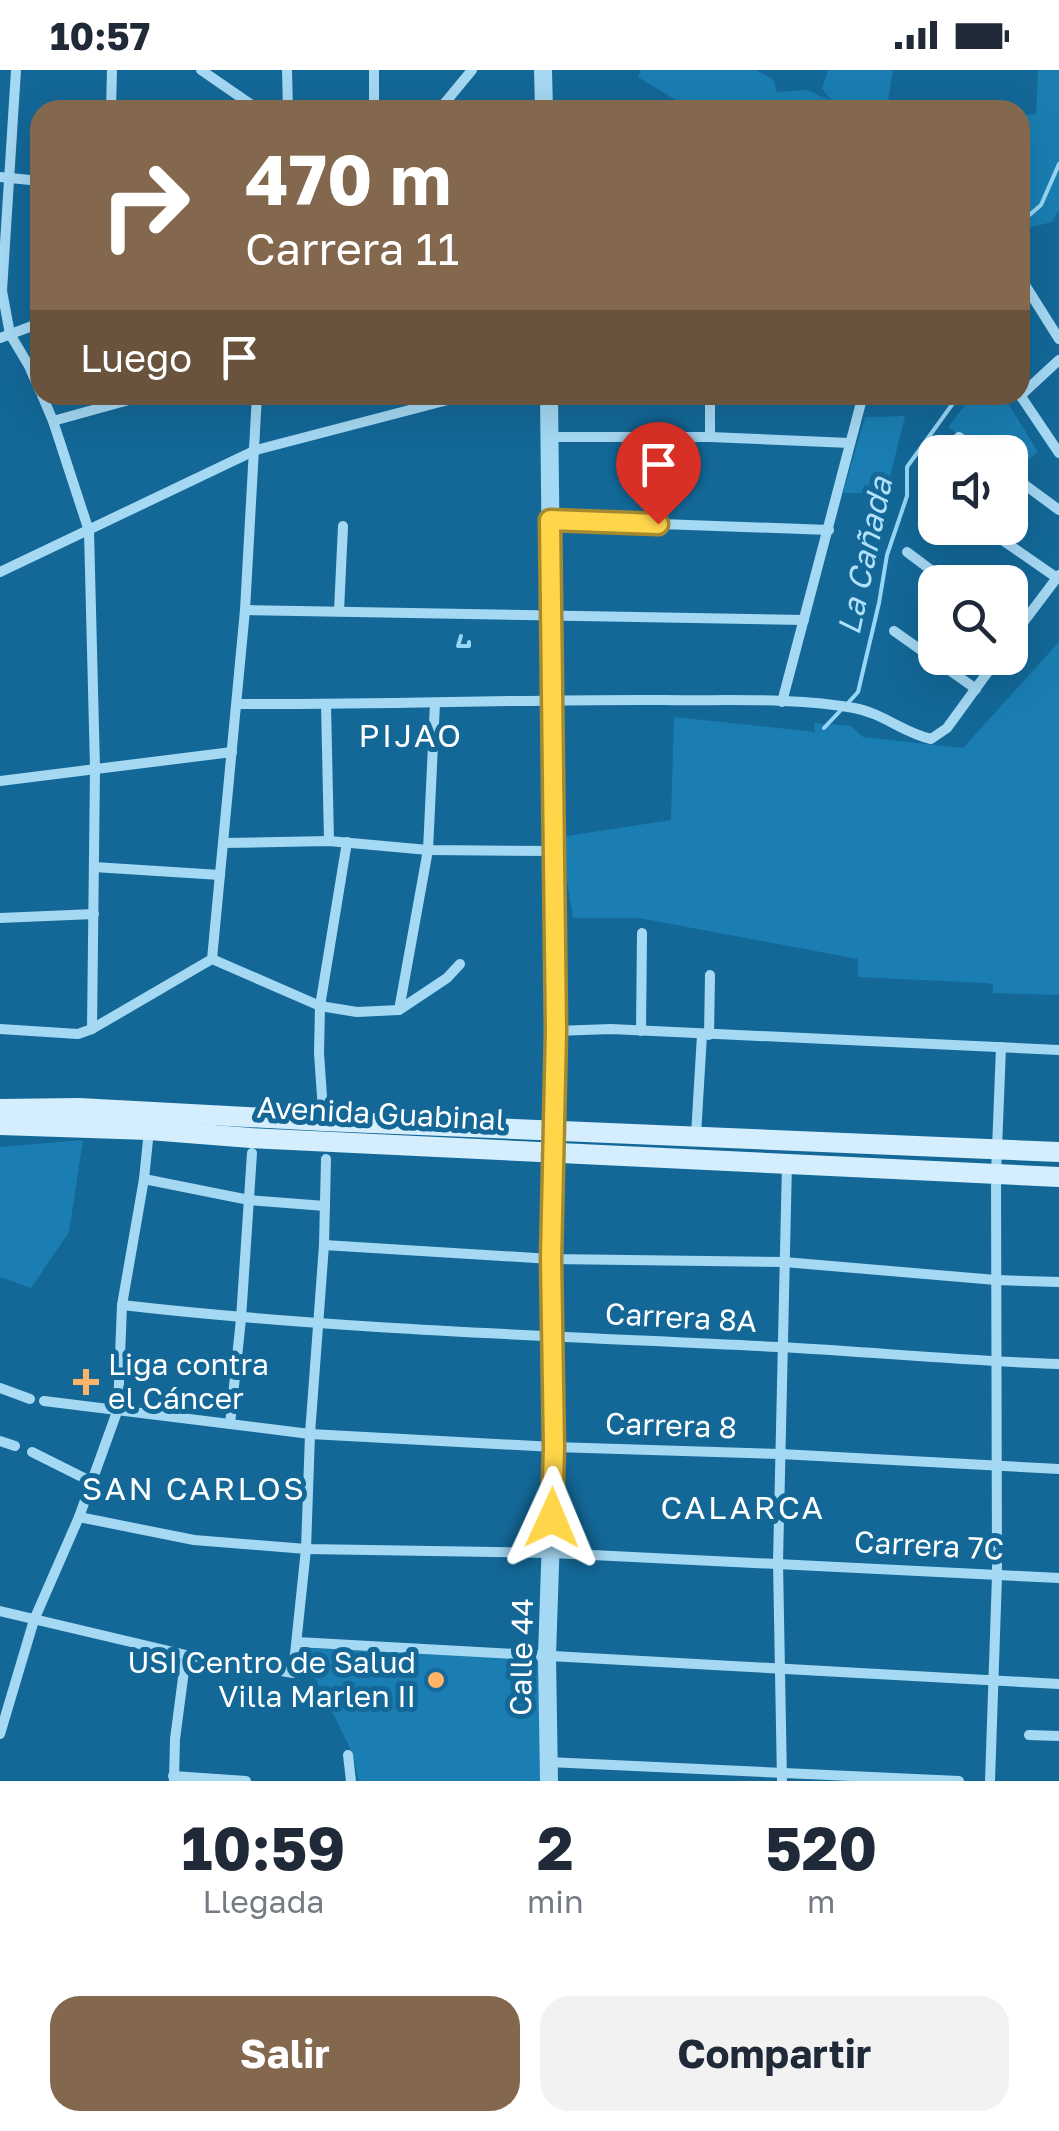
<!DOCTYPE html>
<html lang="es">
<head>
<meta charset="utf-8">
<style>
	:root { --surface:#fff; --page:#f2f2f3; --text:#1f2937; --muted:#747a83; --accent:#84684d }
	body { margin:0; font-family:"Golos Text",sans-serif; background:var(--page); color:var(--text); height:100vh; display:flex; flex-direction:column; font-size:38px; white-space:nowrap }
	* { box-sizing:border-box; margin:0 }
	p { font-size:32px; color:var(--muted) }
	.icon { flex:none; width:55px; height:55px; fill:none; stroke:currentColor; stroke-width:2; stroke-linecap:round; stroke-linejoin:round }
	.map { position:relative; height:1711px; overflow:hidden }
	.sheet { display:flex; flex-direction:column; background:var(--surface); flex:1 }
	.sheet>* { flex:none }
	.banner { position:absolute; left:30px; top:30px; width:1000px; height:305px; border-radius:30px; box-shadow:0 10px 40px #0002; background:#84684d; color:#fff; overflow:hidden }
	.tools { position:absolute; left:918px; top:365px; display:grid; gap:20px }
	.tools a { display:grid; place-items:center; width:110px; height:110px; border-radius:20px; background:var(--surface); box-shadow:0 10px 40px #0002; font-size:50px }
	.pin { position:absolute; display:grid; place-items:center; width:85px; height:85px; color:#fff; margin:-102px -42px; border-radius:50% 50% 50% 0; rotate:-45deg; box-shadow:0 0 10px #0007 }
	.pin .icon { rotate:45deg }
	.me { position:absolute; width:110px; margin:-55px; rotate:1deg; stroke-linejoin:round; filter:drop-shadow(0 0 8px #0008) }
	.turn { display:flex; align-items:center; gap:35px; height:210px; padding:0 50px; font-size:45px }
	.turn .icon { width:130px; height:130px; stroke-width:2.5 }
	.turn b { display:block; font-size:70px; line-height:85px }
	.then { display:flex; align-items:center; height:95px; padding:0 50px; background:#0003; gap:20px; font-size:38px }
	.eta { display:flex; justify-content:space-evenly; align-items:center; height:170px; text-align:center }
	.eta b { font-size:60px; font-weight:700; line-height:70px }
	.primary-button { display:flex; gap:20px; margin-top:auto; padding:20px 50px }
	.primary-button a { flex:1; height:115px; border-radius:30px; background:var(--accent); color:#fff; font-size:40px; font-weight:700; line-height:115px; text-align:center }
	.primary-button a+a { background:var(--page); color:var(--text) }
	.status { display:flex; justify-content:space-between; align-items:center; height:70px; padding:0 50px; background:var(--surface); direction:ltr }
	.status svg { height:28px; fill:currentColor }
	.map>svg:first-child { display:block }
	.green { fill:#1a7eb2 }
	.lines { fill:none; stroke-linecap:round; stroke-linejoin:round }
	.stream { stroke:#96d6f6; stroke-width:4 }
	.minor { stroke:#a5d8f3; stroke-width:10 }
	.tertiary { stroke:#a5d8f3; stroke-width:18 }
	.secondary { stroke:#d4eefd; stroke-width:20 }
	.route-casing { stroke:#a68a30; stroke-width:25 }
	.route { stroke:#ffd54a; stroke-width:18 }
	.poi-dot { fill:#ffb467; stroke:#136898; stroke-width:4 }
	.labels { text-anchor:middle; stroke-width:10; stroke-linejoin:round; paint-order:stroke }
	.street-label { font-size:30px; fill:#fff; stroke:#136898 }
	.poi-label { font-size:30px; fill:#fff; stroke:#136898; text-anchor:start }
	.water-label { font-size:32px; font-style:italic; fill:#b1e1fa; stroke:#136898 }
	.neighbourhood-label { font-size:32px; letter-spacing:2.5px; fill:#fff; stroke:#136898 }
</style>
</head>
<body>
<div class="status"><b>10:57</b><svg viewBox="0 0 49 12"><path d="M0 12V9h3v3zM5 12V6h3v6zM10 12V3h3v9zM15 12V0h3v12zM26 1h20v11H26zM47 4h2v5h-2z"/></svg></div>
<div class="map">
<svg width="1059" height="1711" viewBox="0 0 1059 1711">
	<rect width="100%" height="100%" fill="#136898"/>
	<g class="green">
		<path d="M 641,0 L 756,0 L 773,9 L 777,22 L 807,20 L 832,31 L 822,19 L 828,0 L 893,0 L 888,31 L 883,40 L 692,40 L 638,7 Z"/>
		<path d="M 1038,0 L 1059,0 L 1059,140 L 1052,152 L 1020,160 L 1020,45 L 1036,44 Z"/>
		<path d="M 973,325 L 1003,325 L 1038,382 L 1010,403 L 1010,382 L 982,382 L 948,357 Z"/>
		<path d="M 905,346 L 886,423 L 843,423 L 865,347 Z"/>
		<path d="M 1059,572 L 1059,925 L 993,923 L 993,914 L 985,913 L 858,907 L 858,889 L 639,848 L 573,848 L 560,767 L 671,750 L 674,647 L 815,662 L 814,653 L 851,656 L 863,667 L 963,678 Z"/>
		<path d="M 83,1070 L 69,1162 L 31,1218 L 0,1207 L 0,1077 Z"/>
		<path d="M 303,1578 L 539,1588 L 540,1711 L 359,1711 L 352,1682 L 316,1609 L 300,1601 Z"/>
	</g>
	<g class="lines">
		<g class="stream">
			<path d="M 1020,153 L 1041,135 L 1059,94"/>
			<path d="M 461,566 L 458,576 L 469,576 L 469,572"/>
			<path d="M 848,633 L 858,622 L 879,533 L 887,485 L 907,426 L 907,397 L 959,325"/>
			<path d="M 824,658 L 841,640"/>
		</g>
		<g class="minor">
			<path d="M 16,0 L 2,221 L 10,264 L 29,296 L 40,321"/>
			<path d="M 201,0 L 259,40"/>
			<path d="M 287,0 L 288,40"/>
			<path d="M 111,40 L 112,0"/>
			<path d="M 374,40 L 374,0"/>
			<path d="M 439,40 L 472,0"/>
			<path d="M 0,107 L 40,111"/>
			<path d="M 1020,207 L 1059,269"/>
			<path d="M 0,268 L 40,253"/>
			<path d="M 42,325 L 53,351 L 89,461 L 95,698 L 92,959"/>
			<path d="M 710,325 L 710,367"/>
			<path d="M 1020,325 L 1059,383"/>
			<path d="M 1020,326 L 1059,290"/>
			<path d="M 53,351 L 147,325"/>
			<path d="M 550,367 L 710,367 L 850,373"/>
			<path d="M 959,367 L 980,382"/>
			<path d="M 1010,404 L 1059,440"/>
			<path d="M 923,414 L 935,422"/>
			<path d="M 550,450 L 829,460"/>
			<path d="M 985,458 L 1057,508"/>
			<path d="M 907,482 L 947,512"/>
			<path d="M 0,502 L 256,380 L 467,325"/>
			<path d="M 245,540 L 804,550"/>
			<path d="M 339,541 L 343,456"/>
			<path d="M 894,561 L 976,619"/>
			<path d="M 1010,570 L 1059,505"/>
			<path d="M 782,632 L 863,325"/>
			<path d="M 237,634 C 379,635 521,629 664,630 C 724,631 795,627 854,638 C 882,643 904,663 931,669 L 947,658 L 998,588"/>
			<path d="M 326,634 L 329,771"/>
			<path d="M 0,711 L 232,682"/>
			<path d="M 223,773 L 329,771 L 428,780 L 554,781"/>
			<path d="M 94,797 L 220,805"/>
			<path d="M 0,848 L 94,844"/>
			<path d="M 212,889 L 245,540 L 257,325"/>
			<path d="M 399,940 L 428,780 L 435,633"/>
			<path d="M 0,959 L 78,964 L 92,959 L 212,889 L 320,936 L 357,942 L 399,940 L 447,908 L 460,894"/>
			<path d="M 556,961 L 611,959 L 1059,980"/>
			<path d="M 641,961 L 642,863"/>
			<path d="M 709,965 L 710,905"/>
			<path d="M 323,1041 L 319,983 L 320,936 L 347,772"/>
			<path d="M 696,1065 L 702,965"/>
			<path d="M 144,1109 L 249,1130 L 325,1136"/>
			<path d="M 324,1175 L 551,1189 L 784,1192 L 996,1210 L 1059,1212"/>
			<path d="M 122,1235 C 340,1260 560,1266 779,1277 C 873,1282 966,1291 1059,1294"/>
			<path d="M 0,1318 L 30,1329"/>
			<path d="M 44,1331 L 310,1364 L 554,1377 L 781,1384 L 1059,1399"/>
			<path d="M 230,1354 L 241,1249 L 252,1083"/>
			<path d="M 0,1371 L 15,1376"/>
			<path d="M 32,1382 L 92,1412"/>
			<path d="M 79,1447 L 194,1470 L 306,1479 L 552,1483 L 1059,1508"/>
			<path d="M 0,1541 L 186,1585 L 293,1603 L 306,1479 L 310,1364 L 324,1175 L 326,1089"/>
			<path d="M 297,1572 L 1059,1614"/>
			<path d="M 0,1664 L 34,1550 L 79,1447 L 118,1339 L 122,1235 L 144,1109 L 149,1060"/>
			<path d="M 1029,1665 L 1059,1666"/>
			<path d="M 348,1685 L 351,1711"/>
			<path d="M 548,1692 L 959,1711"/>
			<path d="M 173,1706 L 246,1711"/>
			<path d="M 174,1711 L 175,1669 L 186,1585"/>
			<path d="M 782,1711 L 778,1492 L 787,1093"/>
			<path d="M 990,1711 L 997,1506 L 996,1104 L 1001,977"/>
		</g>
		<g class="tertiary">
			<path d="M 543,0 L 544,40"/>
			<path d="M 549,325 L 556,961 L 551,1189 L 554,1377 L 547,1586 L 549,1711"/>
		</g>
		<g class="secondary">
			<path d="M 0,1039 L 79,1038 L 324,1051 L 1059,1082"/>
			<path d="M 0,1055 L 149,1060 L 251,1068 L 1059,1107"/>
		</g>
	</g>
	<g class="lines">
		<defs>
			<path id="route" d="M 552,1448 L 554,1377 L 551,1189 L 556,961 L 550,450 L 658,454"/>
		</defs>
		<use href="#route" class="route-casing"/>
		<use href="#route" class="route"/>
	</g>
	<g class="poi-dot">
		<path d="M81 1297h10v10h10v10h-10v10h-10v-10h-10v-10h10z"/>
		<circle cx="436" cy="1610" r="10"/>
	</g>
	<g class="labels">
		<g class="street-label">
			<text transform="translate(381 1044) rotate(3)" y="10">Avenida Guabinal</text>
			<text transform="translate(681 1248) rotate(3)" y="10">Carrera 8A</text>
			<text transform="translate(671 1356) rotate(2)" y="10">Carrera 8</text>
			<text transform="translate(929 1476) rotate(3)" y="10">Carrera 7C</text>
			<text transform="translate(522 1587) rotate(-89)" y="10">Calle 44</text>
		</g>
		<g class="poi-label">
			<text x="108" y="1305">Liga contra<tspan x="108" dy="34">el Cáncer</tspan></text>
			<text x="416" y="1603" text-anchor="end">USI Centro de Salud<tspan x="416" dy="34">Villa Marlen II</tspan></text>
		</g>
		<g class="water-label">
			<text transform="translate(865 486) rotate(-78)" y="11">La Cañada</text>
		</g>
		<g class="neighbourhood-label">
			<text x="411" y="677">PIJAO</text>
			<text x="194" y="1430">SAN CARLOS</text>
			<text x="743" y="1449">CALARCA</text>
		</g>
	</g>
</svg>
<div class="tools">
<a><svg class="icon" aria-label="sound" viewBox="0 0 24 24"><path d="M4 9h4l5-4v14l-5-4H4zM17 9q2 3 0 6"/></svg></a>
<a><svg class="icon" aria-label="search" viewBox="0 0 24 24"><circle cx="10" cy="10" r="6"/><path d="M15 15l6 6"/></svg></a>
</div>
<div class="pin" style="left:658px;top:454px;background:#d93025"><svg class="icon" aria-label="arrive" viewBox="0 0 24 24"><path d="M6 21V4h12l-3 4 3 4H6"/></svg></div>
<svg class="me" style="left:552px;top:1448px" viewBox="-20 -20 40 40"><path d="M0-17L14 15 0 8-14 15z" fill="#ffd54a" stroke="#fff" stroke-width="4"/></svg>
<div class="banner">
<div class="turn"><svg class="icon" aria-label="right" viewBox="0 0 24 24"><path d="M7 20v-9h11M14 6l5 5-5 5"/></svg><div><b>470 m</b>Carrera 11</div></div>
<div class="then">Luego<svg class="icon" aria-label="arrive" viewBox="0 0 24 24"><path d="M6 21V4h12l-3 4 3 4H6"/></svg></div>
</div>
</div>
<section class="sheet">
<div class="eta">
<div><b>10:59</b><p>Llegada</p></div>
<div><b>2</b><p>min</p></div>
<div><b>520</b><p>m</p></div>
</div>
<div class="primary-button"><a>Salir</a><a>Compartir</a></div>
</section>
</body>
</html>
